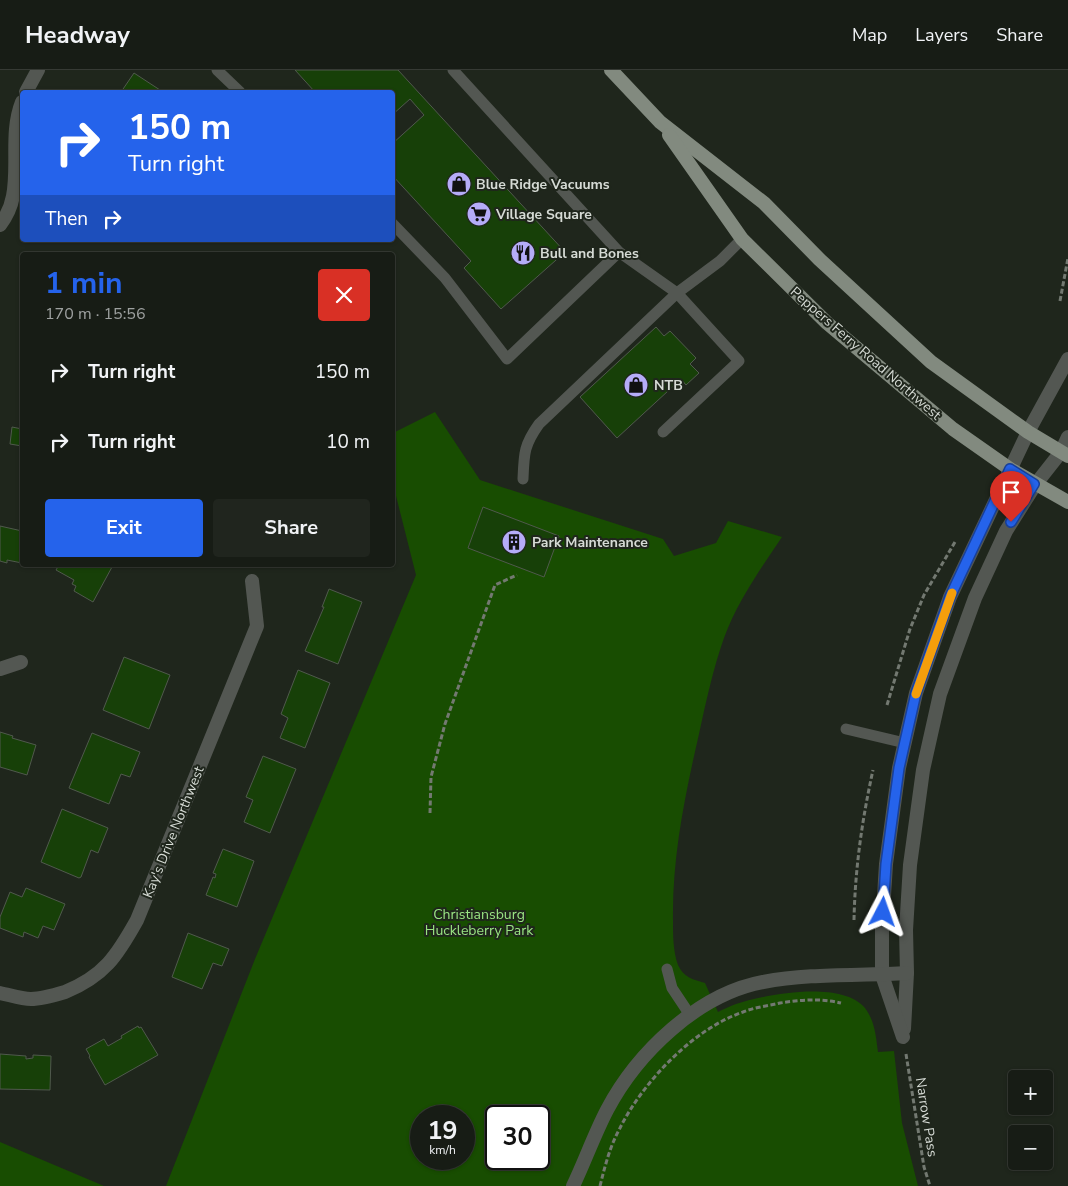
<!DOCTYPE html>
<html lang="en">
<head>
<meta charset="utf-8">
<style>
	:root { --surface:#171c15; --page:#20251e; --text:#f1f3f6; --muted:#9ea1a0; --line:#363a34; --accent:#2563eb }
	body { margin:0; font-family:"Nunito Sans",sans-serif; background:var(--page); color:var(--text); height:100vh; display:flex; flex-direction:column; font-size:19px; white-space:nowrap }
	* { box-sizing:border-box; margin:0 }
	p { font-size:16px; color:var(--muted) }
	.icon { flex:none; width:28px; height:28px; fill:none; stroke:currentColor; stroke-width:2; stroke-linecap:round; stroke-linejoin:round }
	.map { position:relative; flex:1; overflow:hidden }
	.side { position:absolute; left:20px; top:182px; width:375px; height:315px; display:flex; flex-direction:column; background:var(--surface); border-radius:5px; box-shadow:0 1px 4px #0004,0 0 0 1px var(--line) }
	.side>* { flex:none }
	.top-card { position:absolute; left:20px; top:20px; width:375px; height:152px; border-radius:5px; box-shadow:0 1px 4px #0004,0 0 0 1px var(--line); background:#2563eb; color:#fff; overflow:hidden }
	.tools { position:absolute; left:1008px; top:1000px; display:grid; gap:10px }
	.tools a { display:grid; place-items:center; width:45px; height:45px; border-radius:5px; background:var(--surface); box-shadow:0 1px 4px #0004,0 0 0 1px var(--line); font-size:25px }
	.speed { position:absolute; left:410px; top:1035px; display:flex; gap:10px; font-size:25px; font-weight:700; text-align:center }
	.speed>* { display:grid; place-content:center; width:65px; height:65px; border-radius:50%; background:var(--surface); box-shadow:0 1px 4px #0004,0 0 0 1px var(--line); line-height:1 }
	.speed small { font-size:12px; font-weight:400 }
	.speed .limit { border:2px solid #111; border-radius:8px; background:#fff; color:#111 }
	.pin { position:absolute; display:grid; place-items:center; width:42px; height:42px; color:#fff; margin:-51px -21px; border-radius:50% 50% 50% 0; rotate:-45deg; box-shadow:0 0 5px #0007 }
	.pin .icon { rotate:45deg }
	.me { position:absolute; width:55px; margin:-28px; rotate:4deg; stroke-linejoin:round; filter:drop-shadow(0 0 4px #0008) }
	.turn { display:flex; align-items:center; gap:18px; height:105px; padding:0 25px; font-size:22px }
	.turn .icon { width:65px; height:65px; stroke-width:2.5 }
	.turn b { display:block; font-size:35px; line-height:42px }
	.then { display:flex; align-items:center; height:48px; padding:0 25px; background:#0003; gap:10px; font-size:19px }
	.round { display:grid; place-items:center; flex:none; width:52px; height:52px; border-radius:5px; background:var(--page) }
	.overview { display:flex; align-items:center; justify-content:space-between; height:85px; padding:0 25px }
	h1 { font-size:30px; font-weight:700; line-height:38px; color:var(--accent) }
	.action { display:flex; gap:10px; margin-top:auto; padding:10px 25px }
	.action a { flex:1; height:58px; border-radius:5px; background:var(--accent); color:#fff; font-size:20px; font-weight:700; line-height:58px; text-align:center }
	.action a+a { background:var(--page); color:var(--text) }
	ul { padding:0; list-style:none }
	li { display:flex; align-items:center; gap:15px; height:70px; padding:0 25px }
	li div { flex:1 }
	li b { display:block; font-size:19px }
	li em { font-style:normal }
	header { display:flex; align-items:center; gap:30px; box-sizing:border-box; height:70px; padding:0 25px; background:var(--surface); border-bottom:1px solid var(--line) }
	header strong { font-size:24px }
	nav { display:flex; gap:28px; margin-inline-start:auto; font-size:18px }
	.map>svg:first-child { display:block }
	.green { fill:#184d01; fill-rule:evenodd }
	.building { fill:#174008; stroke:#50594d }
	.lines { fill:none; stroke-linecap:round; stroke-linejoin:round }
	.path { stroke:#737971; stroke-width:3; stroke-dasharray:5 2.5; stroke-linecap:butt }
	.service { stroke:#535752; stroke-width:11 }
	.minor { stroke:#535752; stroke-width:14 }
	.primary { stroke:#828a7f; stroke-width:14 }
	.route-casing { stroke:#184099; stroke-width:12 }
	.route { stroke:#2563eb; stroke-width:9 }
	.slow { stroke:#f59e0b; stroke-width:9 }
	.labels { text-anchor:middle; stroke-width:4; stroke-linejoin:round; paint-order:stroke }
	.poi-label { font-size:14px; font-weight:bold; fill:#d6dbd5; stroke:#1f261c; text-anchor:start }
	.street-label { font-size:14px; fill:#d6dbd5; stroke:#1f261c }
	.park-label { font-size:14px; fill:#99e383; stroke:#1f261c }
</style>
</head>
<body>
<header>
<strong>Headway</strong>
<nav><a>Map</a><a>Layers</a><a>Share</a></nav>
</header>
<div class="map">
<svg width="1068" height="1116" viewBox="0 0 1068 1116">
	<rect width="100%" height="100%" fill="#1f261c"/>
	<g class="green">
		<path d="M 435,342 L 480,410 L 663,469 L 674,486 L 716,473 L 728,451 L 782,467 C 761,498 737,532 724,568 C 713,599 706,632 699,664 C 685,725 672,787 673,850 C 673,865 673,881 678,895 C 683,907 694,910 705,913 L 718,942 C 724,939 730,936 736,934 C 766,924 842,910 865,938 C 875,951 876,967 878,982 L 894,981 L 902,1053 L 918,1116 L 166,1116 L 255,889 L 416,505 L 393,414 L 393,363 ZM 421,1046 L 464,1046 L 464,1089 L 421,1089 ZM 496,1046 L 539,1046 L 539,1089 L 496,1089 Z"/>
		<path d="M 0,1072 L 104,1116 L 0,1116 Z"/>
	</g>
	<g class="building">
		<path d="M 295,0 L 398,0 L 565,182 L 501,239 L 464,198 L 471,191 L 392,105 L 392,74 L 424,45 L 410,29 L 392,45 L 392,22 L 315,22 Z"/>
		<path d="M 134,3 L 160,20 L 159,22 L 121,22 Z"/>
		<path d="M 656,257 L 664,266 L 670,261 L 696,288 L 690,294 L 699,303 L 686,315 L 681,309 L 617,368 L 580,327 Z"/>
		<path d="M 12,357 L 22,359 L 22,376 L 10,374 Z"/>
		<path d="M 483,437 L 559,466 L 544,507 L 468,478 Z"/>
		<path d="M 0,456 L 22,461 L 22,493 L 7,490 L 7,493 L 0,491 Z"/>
		<path d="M 59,495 L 108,495 L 112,497 L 93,532 L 74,521 L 76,516 L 72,514 L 74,510 L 56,500 Z"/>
		<path d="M 329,519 L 362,532 L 338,594 L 305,581 L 324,537 L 322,537 Z"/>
		<path d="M 124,587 L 170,605 L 149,659 L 103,640 Z"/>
		<path d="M 298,600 L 330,613 L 305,678 L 280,668 L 288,648 L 281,644 Z"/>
		<path d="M 0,662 L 13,666 L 12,668 L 36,675 L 27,705 L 0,697 Z"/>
		<path d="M 92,663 L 140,682 L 130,707 L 121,704 L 109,734 L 69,718 Z"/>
		<path d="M 263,686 L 296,699 L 270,763 L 244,752 L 253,730 L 246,727 Z"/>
		<path d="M 62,739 L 108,758 L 98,783 L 91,780 L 81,807 L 79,808 L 41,792 Z"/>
		<path d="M 223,779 L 254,791 L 237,837 L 206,825 L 213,807 L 215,808 L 216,804 L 213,803 Z"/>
		<path d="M 26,818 L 65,834 L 54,860 L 43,856 L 38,868 L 24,862 L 23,867 L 0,858 L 0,847 L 10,822 L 22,827 Z"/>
		<path d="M 188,863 L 229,879 L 222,896 L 213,893 L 202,919 L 172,907 Z"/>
		<path d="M 138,956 L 139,958 L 141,957 L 158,985 L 105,1015 L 89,987 L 90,986 L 86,979 L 104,969 L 108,976 L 122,968 L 121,966 Z"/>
		<path d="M 0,984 L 26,986 L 26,989 L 33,988 L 33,985 L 51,986 L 50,1020 L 0,1019 Z"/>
	</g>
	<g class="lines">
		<g class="path">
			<path d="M 1060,231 L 1068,188"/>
			<path d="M 887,635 L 910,559 L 924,525 L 955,472"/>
			<path d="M 430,743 L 431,707 L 445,654 L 495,515 L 517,505"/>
			<path d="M 854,850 C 855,799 862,750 873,700"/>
			<path d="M 906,984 L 924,1097 L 930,1116"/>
			<path d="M 600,1116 C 605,1096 610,1076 620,1058 C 643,1012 693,959 743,942 C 755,937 768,936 780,933 C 800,930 821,928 841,933"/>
		</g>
		<g class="service">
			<path d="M 217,0 L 240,22"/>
			<path d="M 453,0 L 619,182 L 677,223 L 739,291 L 663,362"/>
			<path d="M 392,153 L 445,208 L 507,289 L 619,182"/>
			<path d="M 523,409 C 524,383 524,375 539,354 L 677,223 L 720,191 L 742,169"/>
			<path d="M 846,659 L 905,673"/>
			<path d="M 667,899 L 672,918 L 690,945"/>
		</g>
		<g class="minor">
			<path d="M 26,22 L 38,0"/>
			<path d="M 0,155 C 6,147 11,137 13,126 C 19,96 10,62 22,32"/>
			<path d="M 0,599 L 21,592"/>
			<path d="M 0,923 C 10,925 21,929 31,929 C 41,929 55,925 65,922 C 104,906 117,886 137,850 L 257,556 L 252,511"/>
			<path d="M 904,959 L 907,903 L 906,860 L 910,795 L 923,700 L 940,624 L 975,528 L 1006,461 L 1035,415 L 1061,382 L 1068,367"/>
			<path d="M 903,967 L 882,905 L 882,858 L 886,794 L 899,698 L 916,623 L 950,527 L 1028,362 L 1068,289"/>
			<path d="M 573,1116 C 585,1091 594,1065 607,1040 C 637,983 698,924 763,912 C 811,903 859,906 907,903"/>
		</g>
		<g class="primary">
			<path d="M 611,0 L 660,52 L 764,133 L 819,189 L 931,292 L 1028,362 L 1068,386"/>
			<path d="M 669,65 L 742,169 L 827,253 L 953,359 L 1010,399 L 1068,432"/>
		</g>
	</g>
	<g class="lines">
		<defs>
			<path id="route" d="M 883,842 L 886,794 L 899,698 L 916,623 L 950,527 L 1010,399 L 1034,414 L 1011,452"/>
		</defs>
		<use href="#route" class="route-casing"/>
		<use href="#route" class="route"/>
		<path class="slow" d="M 916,624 L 952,523"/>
	</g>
	<defs>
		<symbol id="shop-disc" viewBox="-11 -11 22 22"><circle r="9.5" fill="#b5acf8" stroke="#1f261c"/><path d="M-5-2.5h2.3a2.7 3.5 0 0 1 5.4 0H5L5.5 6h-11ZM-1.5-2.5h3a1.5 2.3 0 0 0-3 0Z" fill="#111"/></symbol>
		<symbol id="supermarket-disc" viewBox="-11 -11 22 22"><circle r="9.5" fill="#b5acf8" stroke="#1f261c"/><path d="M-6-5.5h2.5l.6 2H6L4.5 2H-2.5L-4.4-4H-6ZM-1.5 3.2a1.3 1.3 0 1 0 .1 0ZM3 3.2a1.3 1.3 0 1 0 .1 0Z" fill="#111"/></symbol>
		<symbol id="restaurant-disc" viewBox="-11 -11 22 22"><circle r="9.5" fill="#b5acf8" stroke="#1f261c"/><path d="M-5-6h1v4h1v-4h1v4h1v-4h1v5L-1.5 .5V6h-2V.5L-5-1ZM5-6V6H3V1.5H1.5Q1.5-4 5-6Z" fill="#111"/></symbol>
		<symbol id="building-disc" viewBox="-11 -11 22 22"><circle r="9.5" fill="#b5acf8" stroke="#1f261c"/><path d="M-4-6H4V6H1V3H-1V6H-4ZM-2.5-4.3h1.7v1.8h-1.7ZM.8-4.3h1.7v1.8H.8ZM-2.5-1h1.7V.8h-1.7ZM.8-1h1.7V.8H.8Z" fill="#111"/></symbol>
	</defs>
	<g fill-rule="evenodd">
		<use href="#shop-disc" x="445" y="100" width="28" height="28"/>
		<use href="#supermarket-disc" x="465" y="130" width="28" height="28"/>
		<use href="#restaurant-disc" x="509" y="169" width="28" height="28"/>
		<use href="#shop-disc" x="622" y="301" width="28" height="28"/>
		<use href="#building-disc" x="500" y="458" width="28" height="28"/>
	</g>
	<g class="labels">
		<g class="poi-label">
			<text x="476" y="119">Blue Ridge Vacuums</text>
			<text x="496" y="149">Village Square</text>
			<text x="540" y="188">Bull and Bones</text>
			<text x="654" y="320">NTB</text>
			<text x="532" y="477">Park Maintenance</text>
		</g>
		<g class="street-label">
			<text transform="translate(866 283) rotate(41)" y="5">Peppers Ferry Road Northwest</text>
			<text transform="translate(173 762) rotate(-68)" y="5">Kay's Drive Northwest</text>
			<text transform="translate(927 1047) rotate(81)" y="5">Narrow Pass</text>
		</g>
		<g class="park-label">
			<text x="479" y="849">Christiansburg<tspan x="479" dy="16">Huckleberry Park</tspan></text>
		</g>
	</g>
</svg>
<div class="tools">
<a>+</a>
<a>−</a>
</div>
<div class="speed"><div>19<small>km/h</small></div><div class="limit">30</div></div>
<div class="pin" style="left:1011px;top:452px;background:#d93025"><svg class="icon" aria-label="arrive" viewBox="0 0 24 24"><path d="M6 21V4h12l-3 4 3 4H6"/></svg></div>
<svg class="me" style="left:883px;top:842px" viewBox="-20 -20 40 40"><path d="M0-17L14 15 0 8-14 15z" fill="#2563eb" stroke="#fff" stroke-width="4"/></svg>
<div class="top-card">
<div class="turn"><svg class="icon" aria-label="right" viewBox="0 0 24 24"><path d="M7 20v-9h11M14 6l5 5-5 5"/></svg><div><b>150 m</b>Turn right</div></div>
<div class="then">Then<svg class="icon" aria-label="right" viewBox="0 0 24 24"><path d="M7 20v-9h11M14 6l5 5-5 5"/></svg></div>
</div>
<section class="side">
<div class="overview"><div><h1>1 min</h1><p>170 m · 15:56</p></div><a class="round" style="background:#d93025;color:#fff"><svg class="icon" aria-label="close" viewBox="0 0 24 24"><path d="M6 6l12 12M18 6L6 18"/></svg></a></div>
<ul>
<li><svg class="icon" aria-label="right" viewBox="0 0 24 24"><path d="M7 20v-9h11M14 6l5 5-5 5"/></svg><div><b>Turn right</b></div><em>150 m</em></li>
<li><svg class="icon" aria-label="right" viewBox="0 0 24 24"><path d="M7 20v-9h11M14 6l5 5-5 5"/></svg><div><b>Turn right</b></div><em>10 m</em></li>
</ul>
<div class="action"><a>Exit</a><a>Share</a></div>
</section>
</div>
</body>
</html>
